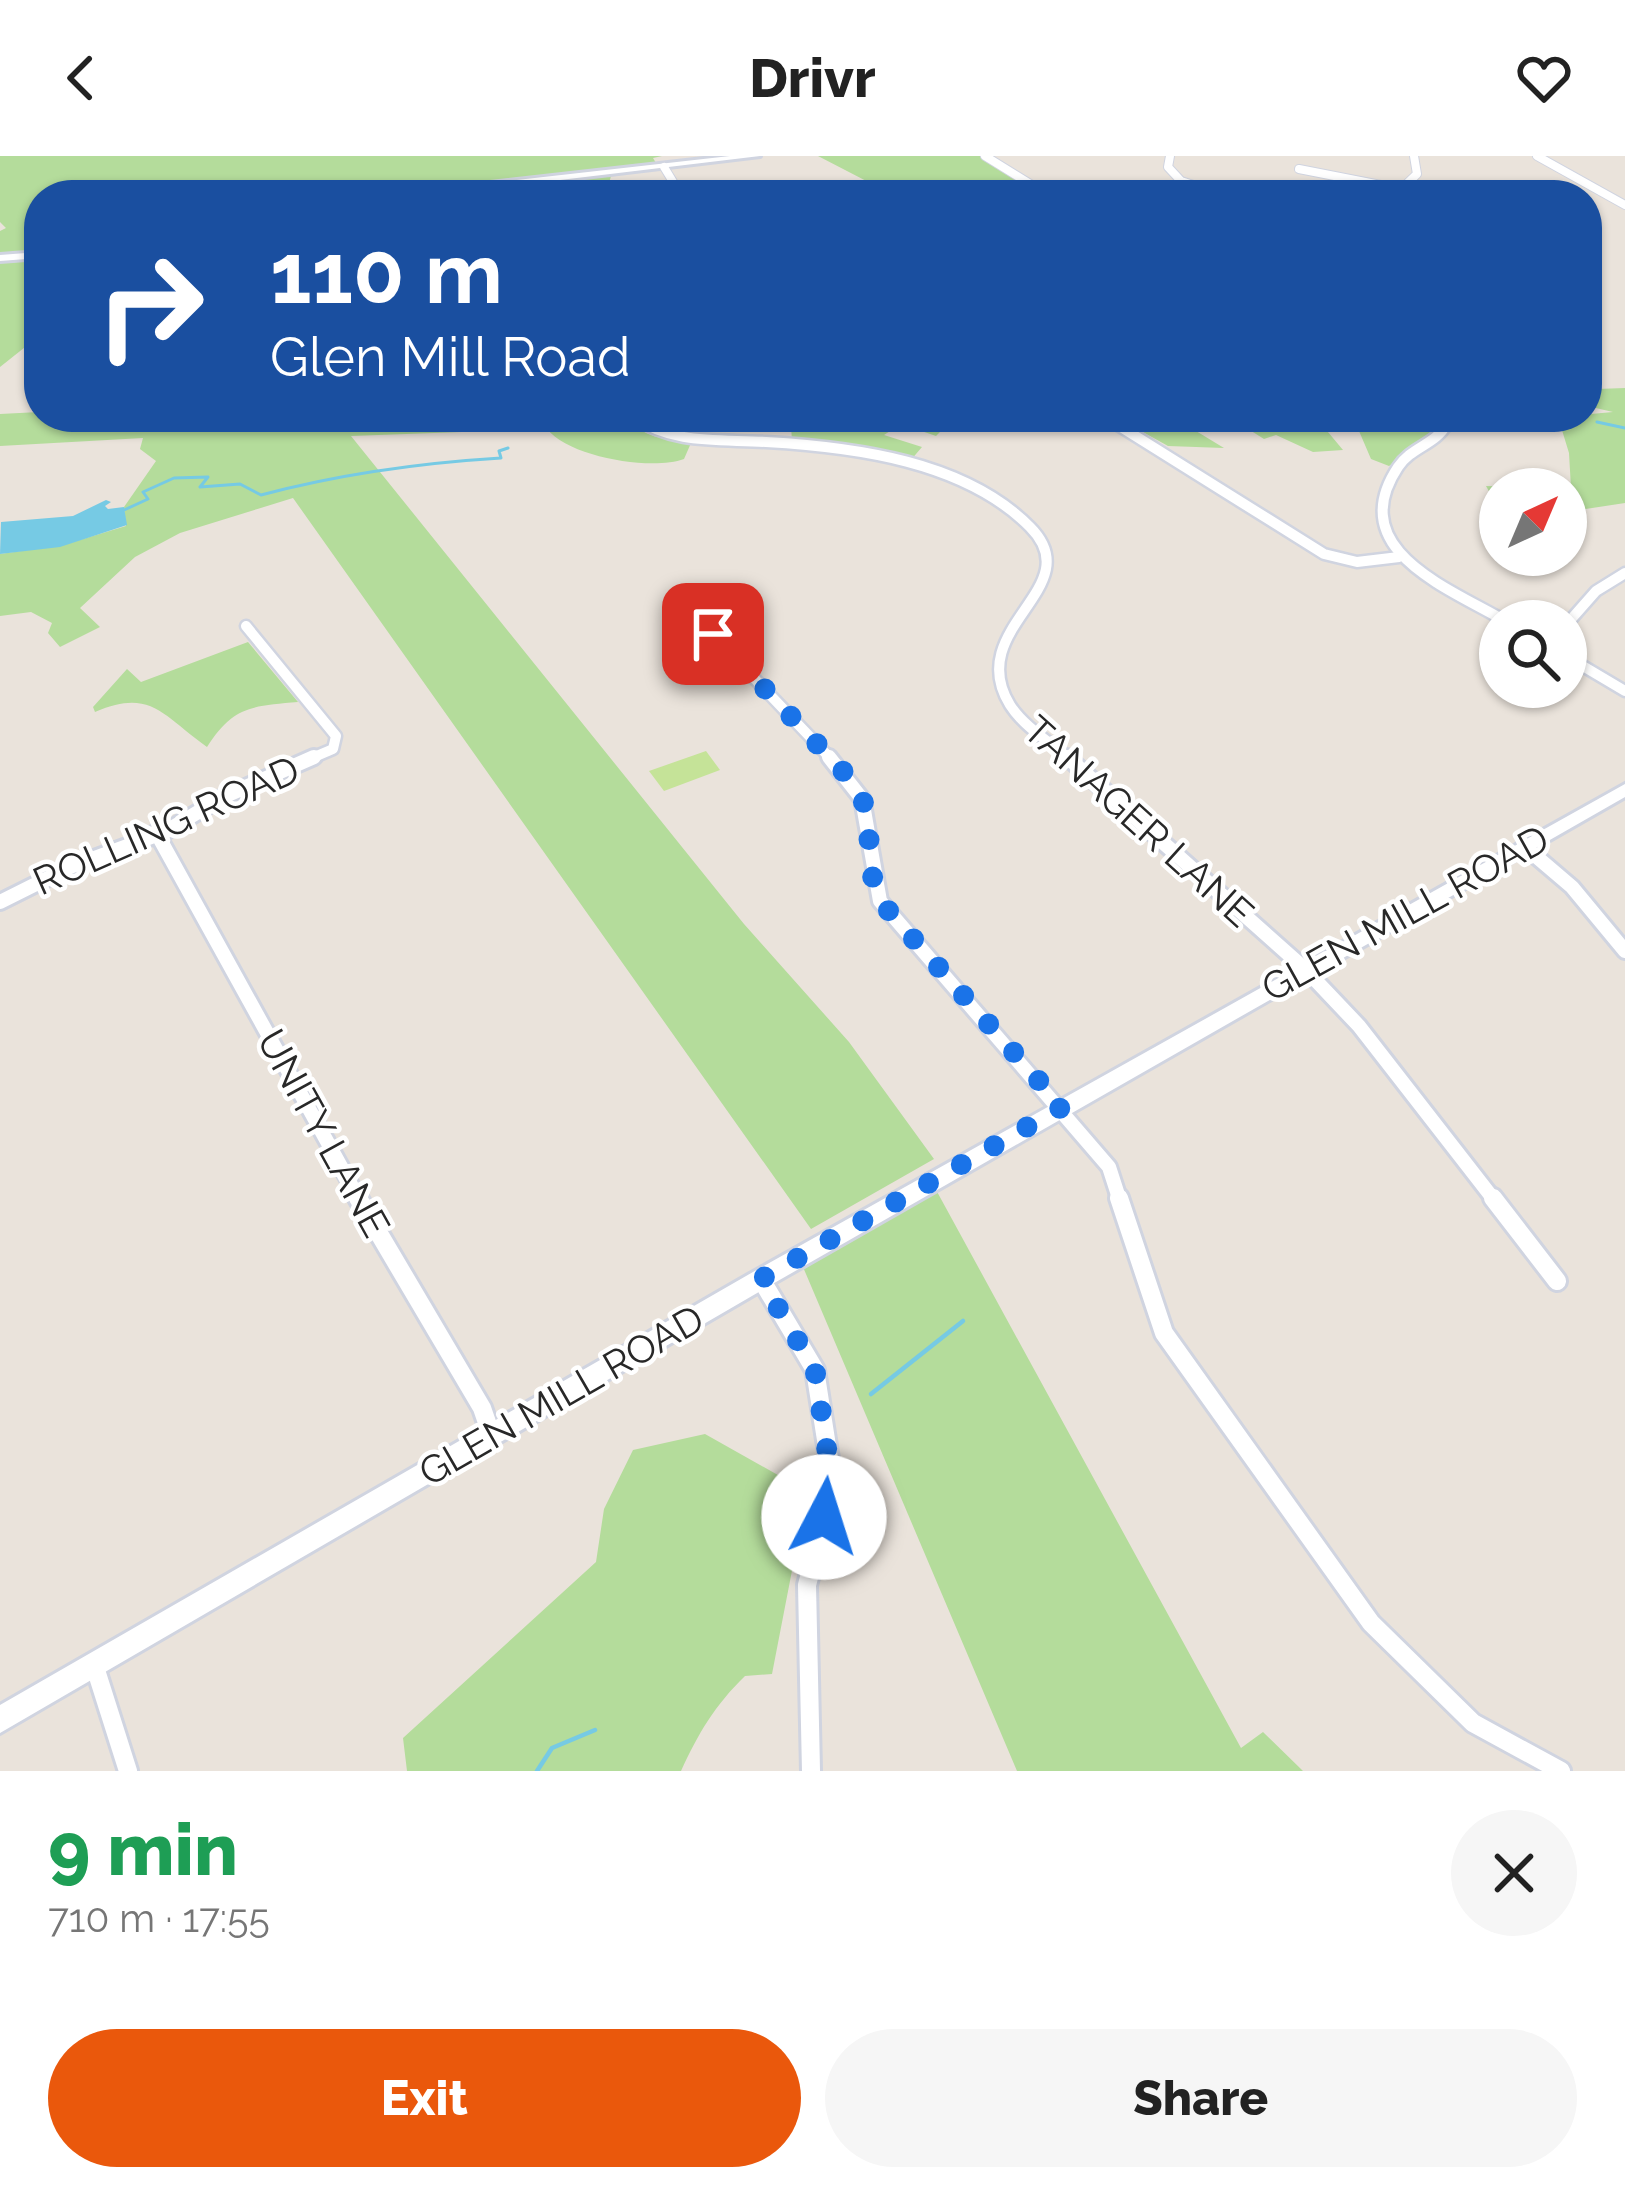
<!DOCTYPE html>
<html lang="en">
<head>
<meta charset="utf-8">
<style>
	:root { --surface:#fff; --page:#f6f6f6; --text:#222; --muted:#767676; --accent:#ea580c }
	body { margin:0; font-family:Raleway,sans-serif; background:var(--page); color:var(--text); height:100vh; display:flex; flex-direction:column; font-size:45px; white-space:nowrap }
	* { box-sizing:border-box; margin:0 }
	p { font-size:39px; color:var(--muted) }
	.icon { flex:none; width:66px; height:66px; fill:none; stroke:currentColor; stroke-width:2; stroke-linecap:round; stroke-linejoin:round }
	.map { position:relative; height:1615px; overflow:hidden }
	.sheet { display:flex; flex-direction:column; background:var(--surface); flex:1 }
	.sheet>* { flex:none }
	.guide { position:absolute; left:24px; top:24px; width:1578px; height:252px; border-radius:48px; box-shadow:0 3px 9px #0004; background:#1a4fa0; color:#fff; overflow:hidden }
	.needle { width:78px; rotate:44deg }
	.buttons { position:absolute; left:1479px; top:312px; display:grid; gap:24px }
	.buttons a { display:grid; place-items:center; width:108px; height:108px; border-radius:50%; background:var(--surface); box-shadow:0 3px 9px #0004; font-size:60px }
	.pin { position:absolute; display:grid; place-items:center; width:102px; height:102px; color:#fff; margin:-51px; border-radius:24px; box-shadow:0 6px 18px #0006 }
	.me { position:absolute; width:132px; margin:-66px; rotate:5deg; stroke-linejoin:round; filter:drop-shadow(0 0 9px #0008) }
	.turn { display:flex; align-items:center; gap:42px; height:252px; padding:0 48px; font-size:54px }
	.turn .icon { width:156px; height:156px; stroke-width:2.5 }
	.turn b { display:block; font-size:84px; line-height:102px }
	.round { display:grid; place-items:center; flex:none; width:126px; height:126px; border-radius:63px; background:var(--page) }
	.head { display:flex; align-items:center; justify-content:space-between; height:204px; padding:0 48px }
	h1 { font-size:72px; font-weight:800; line-height:90px; color:#1e9e55 }
	.primary-button { display:flex; gap:24px; margin-top:auto; padding:24px 48px }
	.primary-button a { flex:1; height:138px; border-radius:72px; background:var(--accent); color:#fff; font-size:48px; font-weight:800; line-height:138px; text-align:center }
	.primary-button a+a { background:var(--page); color:var(--text) }
	header { display:flex; justify-content:space-between; align-items:center; height:156px; padding:0 48px; background:var(--surface); font-size:54px; font-weight:800 }
	.map>svg:first-child { display:block }
	.green { fill:#b4dc9b }
	.pitch { fill:#c5e398 }
	.water { fill:#76cae4 }
	.lines { fill:none; stroke-linecap:round; stroke-linejoin:round }
	.stream-far1 { stroke:#76cae4; stroke-width:3 }
	.stream { stroke:#76cae4; stroke-width:4.5 }
	.street-far3-casing { stroke:#d0d4e0; stroke-width:10 }
	.street-far2-casing { stroke:#d0d4e0; stroke-width:15 }
	.street-far1-casing { stroke:#d0d4e0; stroke-width:20 }
	.street-casing { stroke:#d0d4e0; stroke-width:24 }
	.secondary-casing { stroke:#d0d4e0; stroke-width:6 }
	.street-far3 { stroke:#fff; stroke-width:8 }
	.street-far2 { stroke:#fff; stroke-width:10 }
	.street-far1 { stroke:#fff; stroke-width:14 }
	.street { stroke:#fff; stroke-width:18 }
	.secondary { fill:#fff; fill-rule:evenodd }
	.route { stroke:#1a73e8; stroke-width:21; stroke-dasharray:0 37.8 }
	.labels { text-anchor:middle; stroke-width:9; stroke-linejoin:round; paint-order:stroke }
	.street-label { font-size:39px; fill:#282828; stroke:#fff }
</style>
</head>
<body>
<header><svg class="icon" aria-label="back" viewBox="0 0 24 24"><path d="M15 5l-7 7 7 7"/></svg>Drivr<svg class="icon" aria-label="heart" viewBox="0 0 24 24"><path d="M12 20l-8-8c-3-5 5-10 8-4 3-6 11-1 8 4z"/></svg></header>
<div class="map">
<svg width="1625" height="1615" viewBox="0 0 1625 1615">
	<rect width="100%" height="100%" fill="#eae3db"/>
	<g class="green">
		<path d="M 0,0 L 662,0 L 653,2 L 659,12 L 605,18 L 611,20 L 606,39 L 39,39 L 39,95 L 0,98 L 0,75 L 6,72 L 0,66 Z"/>
		<path d="M 818,0 L 985,0 L 1044,37 L 874,39 L 874,29 Z"/>
		<path d="M 39,103 L 39,180 L 0,211 L 0,106 Z"/>
		<path d="M 1625,232 L 1625,347 L 1579,354 L 1576,386 L 1566,393 L 1566,333 L 1500,333 L 1500,355 L 1486,330 L 1571,332 L 1569,297 L 1558,261 L 1613,256 L 1587,250 L 1597,233 Z"/>
		<path d="M 39,256 L 39,261 L 626,261 C 643,282 665,283 691,287 L 684,303 C 651,315 569,301 547,273 L 351,280 L 744,768 L 849,886 L 934,1003 L 811,1073 L 293,342 L 180,377 L 135,401 L 80,452 L 100,471 L 60,491 L 48,477 L 52,467 L 31,456 L 0,460 L 0,398 L 63,389 L 126,370 L 124,351 L 156,305 L 140,293 L 143,282 L 0,290 L 0,258 Z"/>
		<path d="M 644,261 L 955,261 L 936,280 L 901,268 L 884,279 L 922,291 L 910,305 L 792,284 L 791,271 L 669,275 Z"/>
		<path d="M 1116,261 L 1342,261 L 1318,264 L 1343,294 L 1313,296 L 1276,279 L 1264,283 L 1229,261 L 1196,275 L 1224,292 L 1168,290 Z"/>
		<path d="M 1346,261 L 1435,261 L 1439,274 L 1389,310 L 1371,303 L 1356,268 Z"/>
		<path d="M 248,486 L 298,546 C 252,550 233,550 207,591 C 162,559 151,532 95,556 L 93,551 L 127,513 L 141,526 Z"/>
		<path d="M 935,1032 L 1241,1592 L 1263,1576 L 1303,1615 L 1017,1615 L 803,1111 Z"/>
		<path d="M 705,1278 L 792,1327 L 801,1368 L 772,1518 L 745,1520 C 715,1549 698,1578 681,1615 L 407,1615 L 403,1582 L 596,1406 L 604,1353 L 633,1294 Z"/>
	</g>
	<path class="pitch" d="M 706,595 L 720,614 L 664,635 L 649,615 Z"/>
	<path class="water" d="M 106,344 L 111,346 L 105,350 L 108,353 L 124,351 L 127,369 L 60,391 L 0,398 L 1,366 L 73,360 Z"/>
	<g class="lines">
		<g class="stream-far1">
			<path d="M 1597,266 L 1625,272"/>
			<path d="M 124,354 L 148,343 L 143,336 L 174,322 L 208,321 L 200,331 L 240,328 L 261,339 C 340,318 419,307 501,302 L 499,295 L 508,292"/>
		</g>
		<g class="stream">
			<path d="M 871,1238 L 963,1165"/>
			<path d="M 537,1615 L 552,1592 L 595,1574"/>
		</g>
		<defs>
			<g id="street-far3">
				<path d="M 985,0 L 1048,39"/>
				<path d="M 1170,0 L 1168,11 L 1181,25 L 1224,39"/>
				<path d="M 1537,0 L 1625,49"/>
				<path d="M 664,11 L 681,39"/>
				<path d="M 1299,13 L 1401,33"/>
				<path d="M 724,39 L 777,29 L 789,34 L 773,39"/>
				<path d="M 1395,39 L 1417,18 L 1414,0"/>
				<path d="M 1587,226 L 1592,235 L 1587,243"/>
				<path d="M 634,261 L 638,264"/>
				<path d="M 1105,261 L 1110,264"/>
				<path d="M 1485,264 L 1514,261"/>
			</g>
			<g id="street-far2">
				<path d="M 634,261 C 673,289 720,283 766,286 C 854,291 965,305 1030,371 C 1091,432 962,471 1010,549 C 1023,570 1052,588 1071,604"/>
				<path d="M 1105,261 L 1324,398 L 1357,406 L 1399,401"/>
				<path d="M 1442,261 L 1447,268 C 1435,289 1411,291 1398,311 C 1343,394 1449,432 1505,465"/>
				<path d="M 1447,268 L 1514,261"/>
				<path d="M 684,463 L 713,479 L 832,604"/>
				<path d="M 1566,469 L 1596,435 L 1625,417"/>
				<path d="M 246,470 L 336,580 L 333,593 L 307,604"/>
				<path d="M 1566,500 L 1625,535"/>
			</g>
			<g id="street-far1">
				<path d="M 829,601 L 862,643 L 880,745 L 1109,1011 L 1120,1045"/>
				<path d="M 1067,601 L 1305,813 L 1359,870 L 1495,1045"/>
				<path d="M 156,676 L 360,1045"/>
				<path d="M 1524,690 L 1572,731 L 1625,795"/>
				<path d="M 0,746 L 70,711 L 165,676 L 223,641 L 314,601"/>
			</g>
			<g id="street">
				<path d="M 358,1042 L 482,1252 L 491,1278"/>
				<path d="M 1119,1042 L 1164,1177 L 1371,1467 L 1473,1567 L 1561,1615"/>
				<path d="M 1493,1042 L 1557,1125"/>
				<path d="M 761,1123 L 815,1214 L 833,1328 L 807,1429 L 811,1615"/>
				<path d="M 94,1508 L 128,1615"/>
			</g>
			<g id="secondary">
				<path d="M 730,0 L 760,0 L 436,39 L 405,39 L 410,36 Z"/>
				<path d="M 39,96 L 39,102 L 0,105 L 0,99 Z"/>
				<path d="M 1625,628 L 1625,641 L 769,1130 L 0,1577 L 0,1549 L 753,1116 Z"/>
			</g>
		</defs>
		<use href="#street-far3" class="street-far3-casing"/>
		<use href="#street-far2" class="street-far2-casing"/>
		<use href="#street-far1" class="street-far1-casing"/>
		<use href="#street" class="street-casing"/>
		<use href="#secondary" class="secondary-casing"/>
		<use href="#street-far3" class="street-far3"/>
		<use href="#street-far2" class="street-far2"/>
		<use href="#street-far1" class="street-far1"/>
		<use href="#street" class="street"/>
		<use href="#secondary" class="secondary"/>
	</g>
	<g class="lines">
		<path class="route" d="M 713,478 L 856,629 C 877,666 862,704 880,745 L 1062,951 L 761,1123 L 815,1214 L 832,1328 L 824,1361"/>
	</g>
	<g class="labels">
		<g class="street-label">
			<text transform="translate(1139 665) rotate(42)" y="14">TANAGER LANE</text>
			<text transform="translate(166 669) rotate(-24)" y="14">ROLLING ROAD</text>
			<text transform="translate(1405 757) rotate(-29)" y="14">GLEN MILL ROAD</text>
			<text transform="translate(324 977) rotate(61)" y="14">UNITY LANE</text>
			<text transform="translate(561 1239) rotate(-30)" y="14">GLEN MILL ROAD</text>
		</g>
	</g>
</svg>
<div class="buttons">
<a><svg class="needle" viewBox="-14 -14 28 28"><path d="M0-13l5 13h-10z" fill="#e53935"/><path d="M0 13l5-13h-10z" fill="#767676"/></svg></a>
<a><svg class="icon" aria-label="search" viewBox="0 0 24 24"><circle cx="10" cy="10" r="6"/><path d="M15 15l6 6"/></svg></a>
</div>
<div class="pin" style="left:713px;top:478px;background:#d93025"><svg class="icon" aria-label="arrive" viewBox="0 0 24 24"><path d="M6 21V4h12l-3 4 3 4H6"/></svg></div>
<svg class="me" style="left:824px;top:1361px" viewBox="-20 -20 40 40"><circle r="19" fill="#fff"/><path d="M0-13L10 11 0 6-10 11z" fill="#1a73e8"/></svg>
<div class="guide">
<div class="turn"><svg class="icon" aria-label="right" viewBox="0 0 24 24"><path d="M7 20v-9h11M14 6l5 5-5 5"/></svg><div><b>110 m</b>Glen Mill Road</div></div>
</div>
</div>
<section class="sheet">
<div class="head"><div><h1>9 min</h1><p>710 m · 17:55</p></div><a class="round"><svg class="icon" aria-label="close" viewBox="0 0 24 24"><path d="M6 6l12 12M18 6L6 18"/></svg></a></div>
<div class="primary-button"><a>Exit</a><a>Share</a></div>
</section>
</body>
</html>
